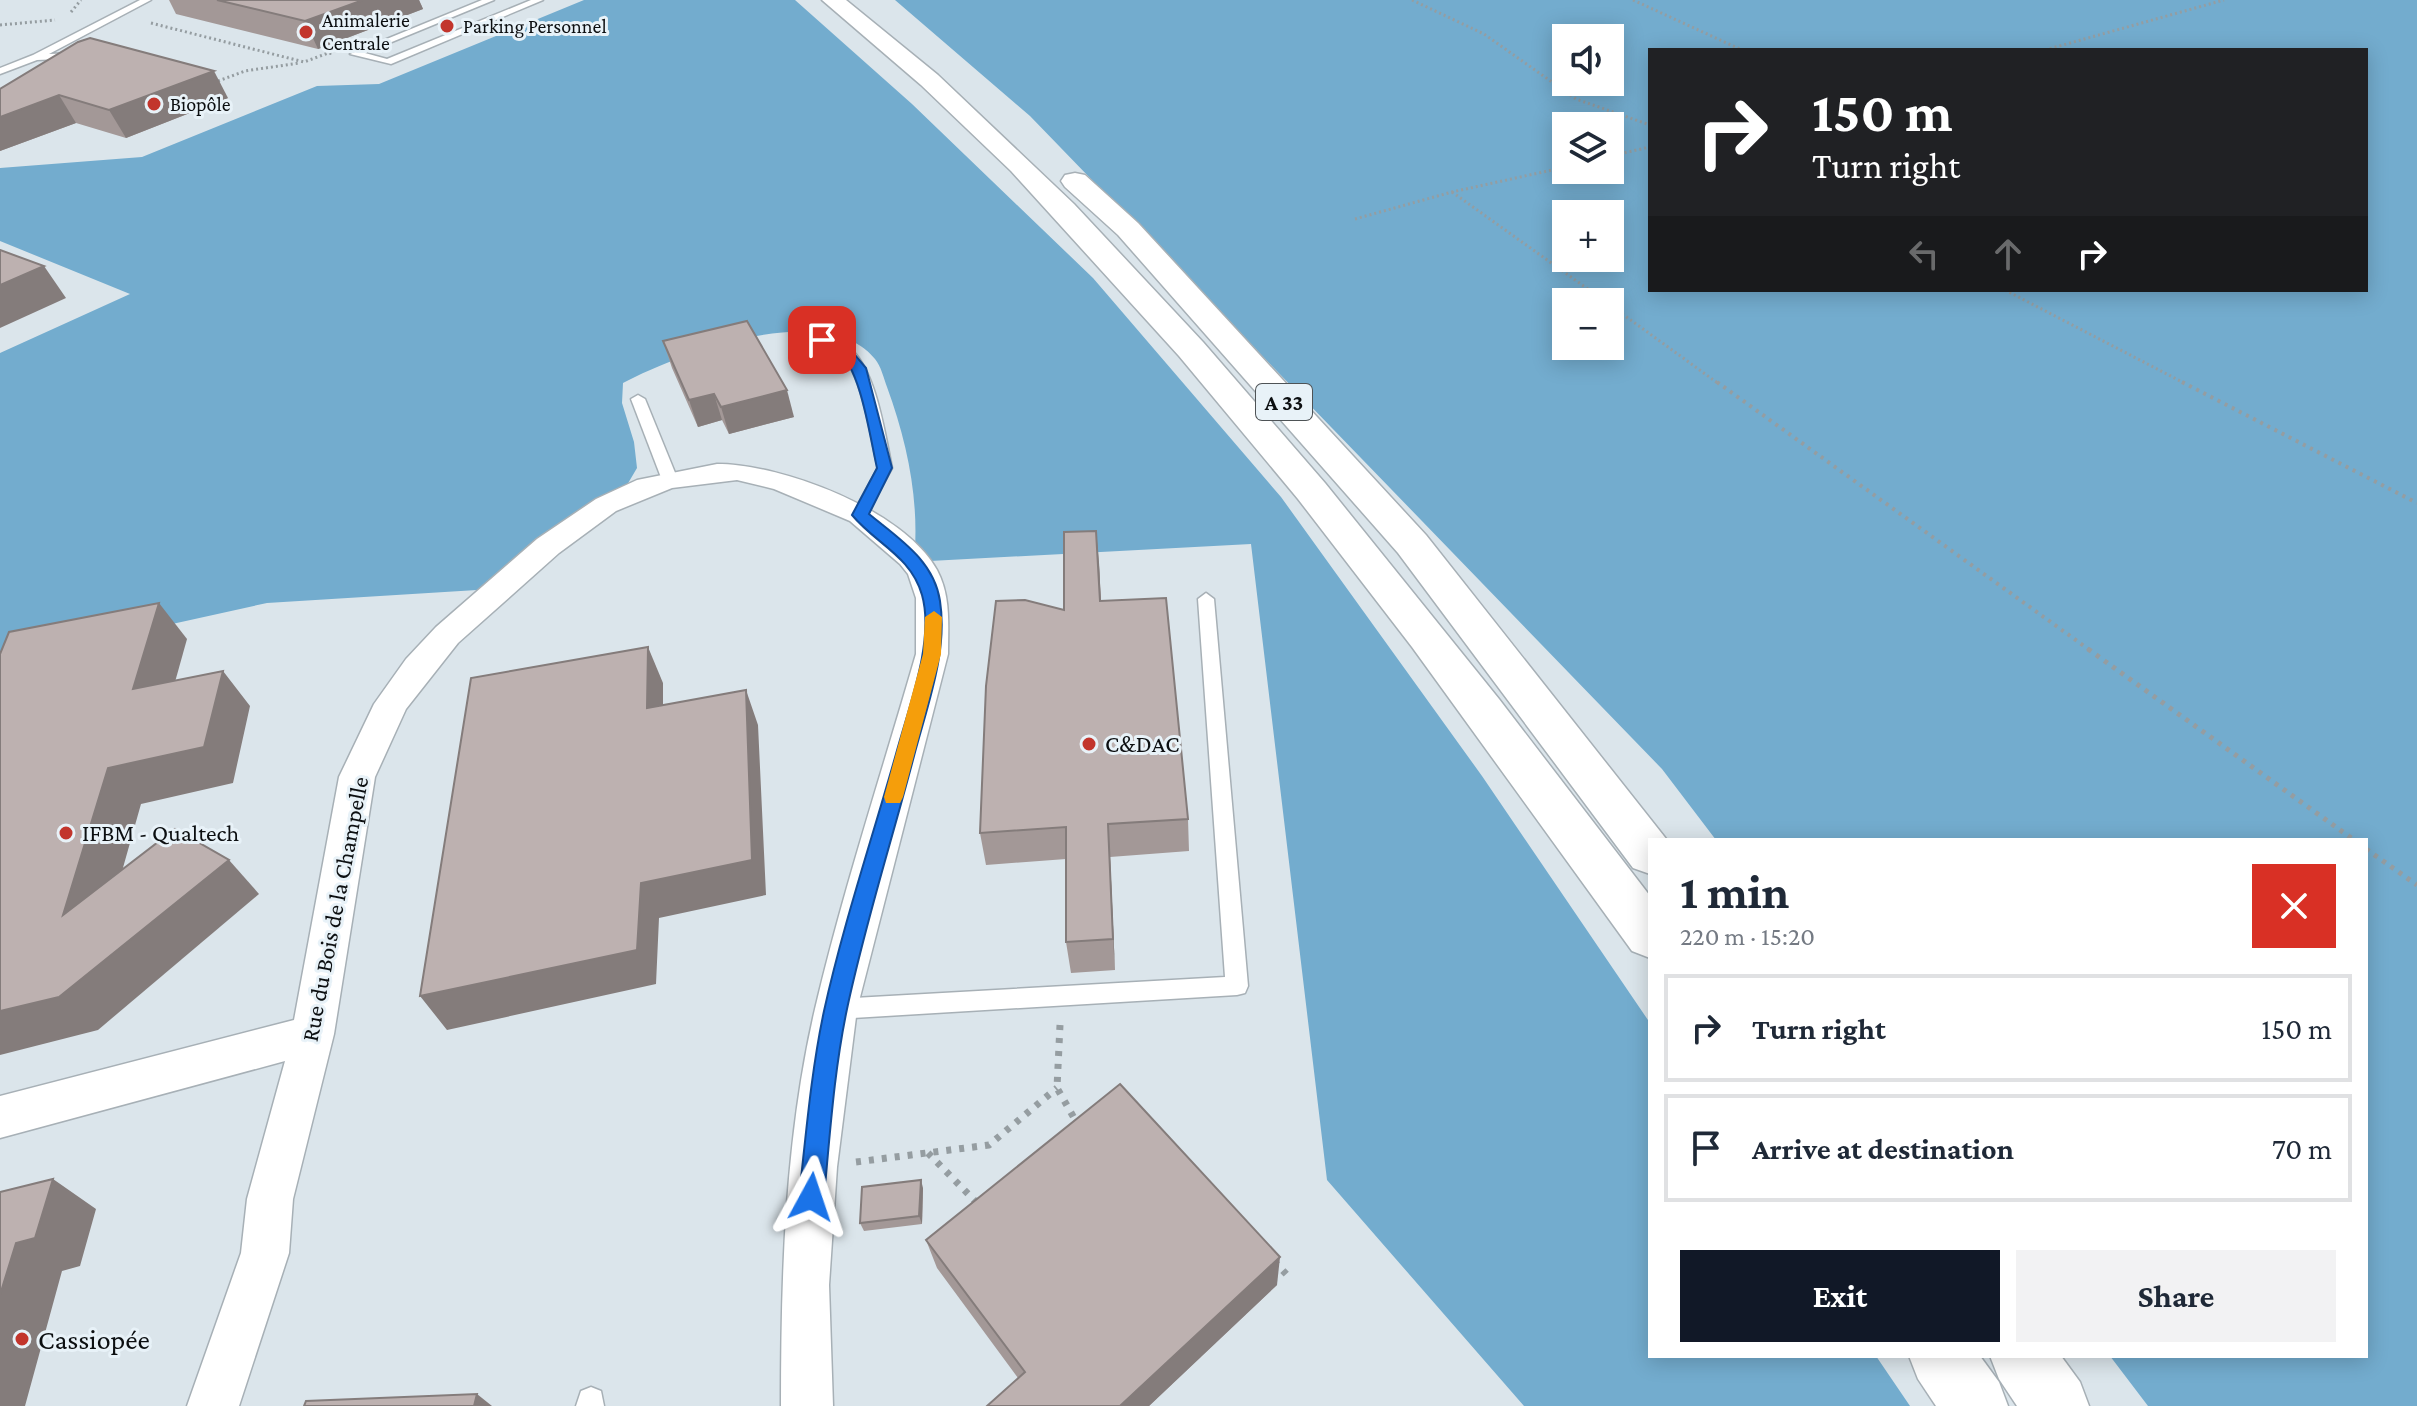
<!DOCTYPE html>
<html lang="en">
<head>
<meta charset="utf-8">
<style>
	:root { --surface:#fff; --page:#f2f2f3; --text:#1f2937; --muted:#747a83; --line:#e0e1e3; --accent:#111827 }
	body { margin:0; font-family:"Crimson Pro",serif; background:var(--page); color:var(--text); height:100vh; display:flex; flex-direction:column; font-size:30px; white-space:nowrap }
	* { box-sizing:border-box; margin:0 }
	p { font-size:26px; color:var(--muted) }
	.icon { flex:none; width:44px; height:44px; fill:none; stroke:currentColor; stroke-width:2; stroke-linecap:round; stroke-linejoin:round }
	.map { position:relative; flex:1; overflow:hidden }
	.details { position:absolute; left:1648px; top:838px; width:720px; height:520px; display:flex; flex-direction:column; background:var(--surface); border-radius:0px; box-shadow:0 4px 20px #0003 }
	.details>* { flex:none }
	.guide { position:absolute; left:1648px; top:48px; width:720px; height:244px; border-radius:0px; box-shadow:0 4px 20px #0003; background:#202124; color:#fff; overflow:hidden }
	.fabs { position:absolute; left:1552px; top:24px; display:grid; gap:16px }
	.fabs a { display:grid; place-items:center; width:72px; height:72px; border-radius:0px; background:var(--surface); box-shadow:0 4px 20px #0003; font-size:40px }
	.pin { position:absolute; display:grid; place-items:center; width:68px; height:68px; color:#fff; margin:-34px; border-radius:16px; box-shadow:0 4px 12px #0006 }
	.me { position:absolute; width:88px; margin:-44px; rotate:5deg; stroke-linejoin:round; filter:drop-shadow(0 0 6px #0008) }
	.turn { display:flex; align-items:center; gap:28px; height:168px; padding:0 32px; font-size:36px }
	.turn .icon { width:104px; height:104px; stroke-width:2.5 }
	.turn b { display:block; font-size:56px; line-height:68px }
	.lanes { display:flex; align-items:center; height:76px; padding:0 32px; background:#0003; justify-content:center; gap:40px; direction:ltr }
	.lanes .off { opacity:.35 }
	.round { display:grid; place-items:center; flex:none; width:84px; height:84px; border-radius:0px; background:var(--page) }
	.head { display:flex; align-items:center; justify-content:space-between; height:136px; padding:0 32px }
	h1 { font-size:48px; font-weight:700; line-height:60px }
	.cta { display:flex; gap:16px; margin-top:auto; padding:16px 32px }
	.cta a { flex:1; height:92px; border-radius:0px; background:var(--accent); color:#fff; font-size:32px; font-weight:700; line-height:92px; text-align:center }
	.cta a+a { background:var(--page); color:var(--text) }
	ul { padding:0; list-style:none }
	li { display:flex; align-items:center; gap:24px; height:108px; margin:0 16px 12px; padding:0 16px; border:4px solid var(--line); border-radius:0px }
	li div { flex:1 }
	li b { display:block; font-size:30px }
	li em { font-style:normal }
	.map>svg:first-child { display:block }
	.forest { fill:#73acce; fill-rule:evenodd }
	.lines { fill:none; stroke-linecap:round; stroke-linejoin:round }
	.lane-casing { stroke:#a7b0b6; stroke-width:3 }
	.street-casing { stroke:#a7b0b6; stroke-width:3 }
	.highway-casing { stroke:#a7b0b6; stroke-width:3 }
	.path-far3 { stroke:#959da1; stroke-width:3; stroke-dasharray:2 3; stroke-linecap:butt }
	.path-far2 { stroke:#959da1; stroke-width:4; stroke-dasharray:3 5; stroke-linecap:butt }
	.path-far1 { stroke:#959da1; stroke-width:5; stroke-dasharray:4 6; stroke-linecap:butt }
	.path { stroke:#959da1; stroke-width:7; stroke-dasharray:5 8; stroke-linecap:butt }
	.lane { fill:#fff; fill-rule:evenodd }
	.street { fill:#fff; fill-rule:evenodd }
	.highway { fill:#fff; fill-rule:evenodd }
	.wall { fill:#a39897 }
	.shaded-wall { fill:#847c7b }
	.building { fill:#bdb1b0; stroke:#847c7b; stroke-width:2 }
	.route { fill:#1a73e8; stroke:#114b97; stroke-width:2 }
	.slow { fill:#f59e0b }
	.poi-dot { fill:#c2352c; stroke:#e8f2f8; stroke-width:3 }
	.labels { text-anchor:middle; stroke-width:6; stroke-linejoin:round; paint-order:stroke }
	.far-poi-label { font-size:20px; fill:#0c0f11; stroke:#e8f2f8; text-anchor:start }
	.shield { fill:#e8f2f8; stroke:#4e5356; stroke-width:2 }
	.shield-label { font-size:22px; font-weight:bold; fill:#0c0f11 }
	.poi-label { font-size:24px; fill:#0c0f11; stroke:#e8f2f8; text-anchor:start }
	.street-label { font-size:24px; fill:#0c0f11; stroke:#e8f2f8 }
	.near-poi-label { font-size:28px; fill:#0c0f11; stroke:#e8f2f8; text-anchor:start }
</style>
</head>
<body>
<div class="map">
<svg width="2417" height="1406" viewBox="0 0 2417 1406">
	<rect width="100%" height="100%" fill="#dbe5eb"/>
	<g class="forest">
		<path d="M 584,0 L 795,0 L 912,104 L 1093,278 L 1281,497 L 1482,776 L 1650,1023 L 1650,1356 L 1876,1356 L 1910,1406 L 1524,1406 L 1327,1180 L 1251,544 L 930,561 L 915,548 C 918,493 906,439 887,387 C 884,379 881,366 875,359 C 826,298 679,353 623,383 L 622,403 L 634,442 L 637,468 L 627,485 L 493,589 L 267,603 L 0,662 L 0,353 L 130,294 L 0,241 L 0,168 L 142,157 L 317,86 L 379,84 Z"/>
		<path d="M 895,0 L 2417,0 L 2417,1406 L 2148,1406 L 2110,1356 L 2366,1356 L 2366,840 L 1716,840 L 1662,769 L 1030,116 ZM 1566,38 L 1610,38 L 1610,82 L 1566,82 ZM 1650,50 L 2366,50 L 2366,290 L 1650,290 ZM 1566,126 L 1610,126 L 1610,170 L 1566,170 ZM 1566,214 L 1610,214 L 1610,258 L 1566,258 ZM 1566,302 L 1610,302 L 1610,346 L 1566,346 Z"/>
	</g>
	<g class="lines">
		<defs>
			<g id="lane">
				<path d="M 140,0 L 151,0 L 49,54 L 78,53 L 83,56 L 81,58 L 37,60 L 0,74 L 0,68 L 33,55 Z"/>
				<path d="M 482,0 L 494,0 L 365,53 L 387,59 L 531,0 L 543,0 L 391,64 L 350,54 Z"/>
				<path d="M 804,338 C 817,337 830,337 841,342 C 875,357 885,435 892,468 L 865,518 L 855,518 L 852,515 L 878,468 C 870,437 863,369 836,350 C 825,342 811,347 799,345 L 797,342 Z"/>
				<path d="M 638,395 L 645,399 L 678,480 L 675,483 L 665,483 L 662,480 L 631,399 Z"/>
				<path d="M 1206,593 L 1214,599 L 1248,986 L 1245,993 L 1237,995 L 836,1019 L 828,1016 L 825,1009 L 828,1002 L 836,999 L 1225,977 L 1198,599 Z"/>
				<path d="M 591,1387 L 601,1391 L 604,1406 L 576,1406 L 581,1391 Z"/>
			</g>
			<path id="street" d="M 717,464 C 782,464 904,510 937,570 C 951,596 948,625 948,654 L 857,1009 L 837,1167 L 829,1285 L 833,1406 L 781,1406 C 781,1274 785,1138 815,1009 C 843,890 882,772 916,654 L 916,598 L 908,574 L 900,564 L 850,521 L 774,489 L 737,480 L 672,488 L 616,511 L 559,553 L 458,643 L 406,709 L 375,777 L 334,1034 L 293,1199 L 289,1253 L 239,1406 L 187,1406 L 241,1253 L 247,1199 L 285,1061 L 0,1138 L 0,1096 L 294,1020 L 339,777 L 374,704 L 406,659 L 436,627 L 537,539 L 596,499 L 637,480 Z"/>
			<g id="highway">
				<path d="M 822,0 L 846,0 L 938,75 L 1074,204 L 1203,342 L 1325,483 L 1499,699 L 1650,896 L 1650,958 L 1632,951 L 1412,647 L 1298,499 L 1179,356 L 1011,171 L 921,85 Z"/>
				<path d="M 1075,173 L 1085,175 L 1138,223 L 1426,535 L 1667,840 L 1650,840 L 1650,874 L 1633,868 L 1398,553 L 1118,235 L 1065,187 L 1061,181 L 1065,175 Z"/>
				<path d="M 1909,1356 L 1980,1356 L 1999,1382 L 2008,1406 L 1936,1406 L 1918,1379 Z"/>
				<path d="M 1990,1356 L 2061,1356 L 2080,1382 L 2089,1406 L 2017,1406 L 1999,1379 Z"/>
			</g>
		</defs>
		<use href="#lane" class="lane-casing"/>
		<use href="#street" class="street-casing"/>
		<use href="#highway" class="highway-casing"/>
		<g class="path-far3">
			<path d="M 1412,0 L 1484,34 L 1576,99 L 1650,125"/>
			<path d="M 1633,0 L 1742,50"/>
			<path d="M 71,12 L 81,0"/>
			<path d="M 151,23 L 304,62 L 328,53 L 334,54"/>
			<path d="M 0,25 L 55,20"/>
			<path d="M 2045,50 L 2224,0"/>
			<path d="M 218,81 L 245,71 L 299,63"/>
			<path d="M 1610,156 L 1650,147"/>
			<path d="M 1452,192 L 1606,302"/>
			<path d="M 1355,219 L 1452,192 L 1566,167"/>
			<path d="M 2005,290 L 2186,384"/>
			<path d="M 1610,305 L 1719,384"/>
		</g>
		<g class="path-far2">
			<path d="M 1717,382 L 2091,651"/>
			<path d="M 2182,382 L 2417,503"/>
		</g>
		<g class="path-far1">
			<path d="M 2088,649 L 2354,840"/>
			<path d="M 2366,849 L 2417,885"/>
		</g>
		<g class="path">
			<path d="M 1060,1025 L 1057,1088 L 1078,1125"/>
			<path d="M 928,1153 L 977,1203"/>
			<path d="M 856,1162 L 989,1145 L 1057,1088"/>
			<path d="M 1274,1261 L 1287,1275"/>
		</g>
		<use href="#lane" class="lane"/>
		<use href="#street" class="street"/>
		<use href="#highway" class="highway"/>
	</g>
	<g class="wall">
		<path d="M 169,0 L 419,0 L 423,9 L 318,49 L 176,14 Z"/>
		<path d="M 0,89 L 228,98 L 126,138 L 76,123 L 0,151 Z"/>
		<path d="M 663,341 L 794,417 L 729,434 L 722,420 L 698,427 L 672,368 Z"/>
		<path d="M 1099,563 L 1101,601 L 1188,819 L 1189,851 L 1110,857 L 1115,970 L 1071,973 L 1066,942 L 1066,859 L 986,865 L 980,833 L 1064,610 Z"/>
		<path d="M 923,1188 L 922,1224 L 864,1231 L 860,1223 Z"/>
		<path d="M 926,1240 L 1277,1285 L 1149,1406 L 987,1406 L 1018,1378 L 937,1268 Z"/>
	</g>
	<g class="shaded-wall">
		<path d="M 363,0 L 419,0 L 423,9 L 318,49 L 305,21 Z"/>
		<path d="M 214,71 L 228,98 L 126,138 L 109,110 Z"/>
		<path d="M 59,95 L 76,123 L 0,151 L 0,117 Z"/>
		<path d="M 44,266 L 66,298 L 0,328 L 0,285 Z"/>
		<path d="M 787,390 L 794,417 L 729,434 L 721,407 Z"/>
		<path d="M 714,394 L 722,420 L 698,427 L 689,400 Z"/>
		<path d="M 1096,531 L 1099,563 L 1102,634 L 1100,601 Z"/>
		<path d="M 159,603 L 187,639 L 163,725 L 133,689 Z"/>
		<path d="M 648,647 L 663,683 L 663,743 L 647,708 Z"/>
		<path d="M 223,671 L 250,706 L 233,783 L 141,804 L 100,949 L 63,915 L 108,768 Z"/>
		<path d="M 746,690 L 758,725 L 766,895 L 659,918 L 656,984 L 447,1030 L 420,996 Z"/>
		<path d="M 1108,824 L 1110,857 L 1115,970 L 1113,939 Z"/>
		<path d="M 229,860 L 259,894 L 98,1030 L 0,1055 L 0,1011 Z"/>
		<path d="M 53,1179 L 96,1209 L 80,1266 L 62,1271 L 25,1406 L 0,1406 L 0,1295 L 16,1243 Z"/>
		<path d="M 921,1180 L 923,1188 L 922,1224 L 919,1216 Z"/>
		<path d="M 1280,1257 L 1277,1285 L 1149,1406 L 1120,1406 Z"/>
		<path d="M 477,1394 L 492,1406 L 474,1406 Z"/>
	</g>
	<g class="building">
		<path d="M 217,0 L 363,0 L 305,21 Z"/>
		<path d="M 90,38 L 214,71 L 109,110 L 59,95 L 0,117 L 0,89 L 78,42 Z"/>
		<path d="M 0,250 L 44,266 L 0,285 Z"/>
		<path d="M 747,321 L 787,390 L 721,407 L 714,394 L 689,400 L 663,341 Z"/>
		<path d="M 1096,531 L 1100,601 L 1166,598 L 1188,819 L 1108,824 L 1113,939 L 1066,942 L 1066,827 L 980,833 L 986,686 L 996,601 L 1025,600 L 1064,610 L 1064,532 Z"/>
		<path d="M 159,603 L 133,689 L 223,671 L 204,747 L 108,768 L 63,915 L 175,829 L 229,860 L 59,997 L 0,1011 L 0,654 L 9,632 Z"/>
		<path d="M 648,647 L 647,708 L 746,690 L 752,860 L 641,883 L 637,950 L 420,996 L 471,678 Z"/>
		<path d="M 1120,1084 L 1280,1257 L 1120,1406 L 987,1406 L 1025,1372 L 926,1240 Z"/>
		<path d="M 53,1179 L 35,1238 L 16,1243 L 0,1295 L 0,1192 Z"/>
		<path d="M 921,1180 L 919,1216 L 860,1223 L 862,1187 Z"/>
		<path d="M 477,1394 L 474,1406 L 304,1406 L 306,1401 Z"/>
	</g>
	<path class="route" d="M 822,336 L 846,344 L 866,368 L 892,468 L 869,514 C 898,538 934,560 940,601 C 948,652 927,706 914,756 C 892,840 865,924 847,1009 C 834,1071 830,1134 824,1197 L 820,1205 L 811,1209 L 803,1205 L 799,1197 C 806,1135 811,1072 824,1011 C 843,925 872,839 896,754 C 908,709 935,641 922,595 C 911,556 876,544 852,515 L 877,468 C 870,438 861,369 838,351 C 831,346 822,345 816,340 Z"/>
	<path class="slow" d="M 934,611 L 942,617 L 941,654 L 903,797 L 900,803 L 886,803 L 884,797 L 923,654 L 925,617 Z"/>
	<g class="poi-dot">
		<circle cx="447" cy="26" r="8"/>
		<circle cx="306" cy="32" r="8"/>
		<circle cx="154" cy="104" r="8"/>
		<circle cx="1089" cy="744" r="8"/>
		<circle cx="66" cy="833" r="8"/>
		<circle cx="22" cy="1339" r="8"/>
	</g>
	<g class="labels">
		<g class="far-poi-label">
			<text x="322" y="27">Animalerie<tspan x="322" dy="23">Centrale</tspan></text>
			<text x="463" y="33">Parking Personnel</text>
			<text x="170" y="111">Biopôle</text>
		</g>
		<rect class="shield" x="1256" y="384" width="56" height="36" rx="6"/>
		<g class="shield-label">
			<text x="1284" y="410">A 33</text>
		</g>
		<g class="poi-label">
			<text x="1105" y="752">C&amp;DAC</text>
			<text x="82" y="841">IFBM - Qualtech</text>
		</g>
		<g class="street-label">
			<text transform="translate(335 909) rotate(-79)" y="8">Rue du Bois de la Champelle</text>
		</g>
		<g class="near-poi-label">
			<text x="38" y="1349">Cassiopée</text>
		</g>
	</g>
</svg>
<div class="fabs">
<a><svg class="icon" aria-label="sound" viewBox="0 0 24 24"><path d="M4 9h4l5-4v14l-5-4H4zM17 9q2 3 0 6"/></svg></a>
<a><svg class="icon" aria-label="layers" viewBox="0 0 24 24"><path d="M12 4l9 5-9 5-9-5zM3 14l9 5 9-5"/></svg></a>
<a>+</a>
<a>−</a>
</div>
<div class="pin" style="left:822px;top:340px;background:#d93025"><svg class="icon" aria-label="arrive" viewBox="0 0 24 24"><path d="M6 21V4h12l-3 4 3 4H6"/></svg></div>
<svg class="me" style="left:811px;top:1197px" viewBox="-20 -20 40 40"><path d="M0-17L14 15 0 8-14 15z" fill="#1a73e8" stroke="#fff" stroke-width="4"/></svg>
<div class="guide">
<div class="turn"><svg class="icon" aria-label="right" viewBox="0 0 24 24"><path d="M7 20v-9h11M14 6l5 5-5 5"/></svg><div><b>150 m</b>Turn right</div></div>
<div class="lanes"><svg class="icon off" aria-label="left" viewBox="0 0 24 24"><path d="M17 20v-9H6M10 6l-5 5 5 5"/></svg><svg class="icon off" aria-label="ahead" viewBox="0 0 24 24"><path d="M12 20V5M6 11l6-6 6 6"/></svg><svg class="icon" aria-label="right" viewBox="0 0 24 24"><path d="M7 20v-9h11M14 6l5 5-5 5"/></svg></div>
</div>
<section class="details">
<div class="head"><div><h1>1 min</h1><p>220 m · 15:20</p></div><a class="round" style="background:#d93025;color:#fff"><svg class="icon" aria-label="close" viewBox="0 0 24 24"><path d="M6 6l12 12M18 6L6 18"/></svg></a></div>
<ul>
<li><svg class="icon" aria-label="right" viewBox="0 0 24 24"><path d="M7 20v-9h11M14 6l5 5-5 5"/></svg><div><b>Turn right</b></div><em>150 m</em></li>
<li><svg class="icon" aria-label="arrive" viewBox="0 0 24 24"><path d="M6 21V4h12l-3 4 3 4H6"/></svg><div><b>Arrive at destination</b></div><em>70 m</em></li>
</ul>
<div class="cta"><a>Exit</a><a>Share</a></div>
</section>
</div>
</body>
</html>
